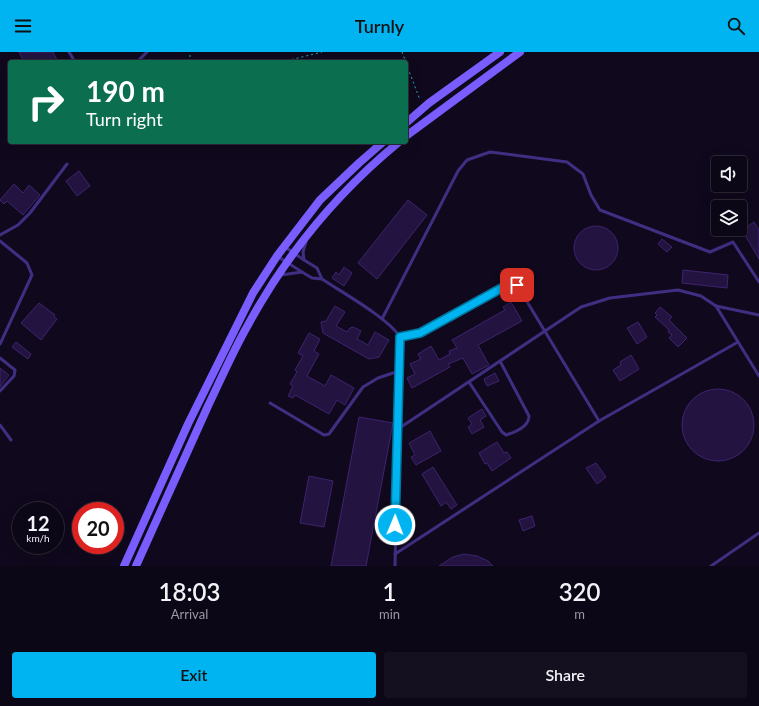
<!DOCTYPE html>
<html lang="en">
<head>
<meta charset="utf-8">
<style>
	:root { --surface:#0c0716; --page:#15101f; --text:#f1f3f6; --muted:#9a99a1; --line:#2c2835; --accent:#00b4f1 }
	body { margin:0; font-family:Lato,sans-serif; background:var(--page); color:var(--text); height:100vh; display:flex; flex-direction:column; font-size:15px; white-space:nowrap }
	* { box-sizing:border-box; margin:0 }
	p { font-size:13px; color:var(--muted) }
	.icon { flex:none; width:22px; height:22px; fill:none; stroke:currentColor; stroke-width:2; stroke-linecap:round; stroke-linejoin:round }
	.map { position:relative; height:514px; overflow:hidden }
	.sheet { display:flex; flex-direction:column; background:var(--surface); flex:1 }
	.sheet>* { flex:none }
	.banner { position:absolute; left:8px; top:8px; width:400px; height:84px; border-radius:4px; box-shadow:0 4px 16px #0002,0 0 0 1px var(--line); background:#0b6e4f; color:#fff; overflow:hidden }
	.buttons { position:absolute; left:711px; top:104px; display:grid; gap:8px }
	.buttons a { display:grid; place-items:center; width:36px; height:36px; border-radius:4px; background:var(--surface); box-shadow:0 4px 16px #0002,0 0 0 1px var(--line); font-size:20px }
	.speed { position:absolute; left:12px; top:450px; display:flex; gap:8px; font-size:20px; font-weight:700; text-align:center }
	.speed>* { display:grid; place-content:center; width:52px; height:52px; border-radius:50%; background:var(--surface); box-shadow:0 4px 16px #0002,0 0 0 1px var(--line); line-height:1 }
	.speed small { font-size:10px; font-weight:400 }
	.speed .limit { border:6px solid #d22; background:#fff; color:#111 }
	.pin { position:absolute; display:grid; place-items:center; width:34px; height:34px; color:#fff; margin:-17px; border-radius:8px; box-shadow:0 2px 6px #0006 }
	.me { position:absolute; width:44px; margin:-22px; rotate:1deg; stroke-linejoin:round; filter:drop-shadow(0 0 3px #0008) }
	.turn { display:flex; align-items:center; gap:14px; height:84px; padding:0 12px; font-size:18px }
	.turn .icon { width:52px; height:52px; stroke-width:2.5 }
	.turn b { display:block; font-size:28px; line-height:34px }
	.eta { display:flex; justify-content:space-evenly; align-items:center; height:68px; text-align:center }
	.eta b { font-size:24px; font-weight:600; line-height:28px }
	.button { display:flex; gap:8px; margin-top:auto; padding:8px 12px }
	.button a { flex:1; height:46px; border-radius:4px; background:var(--accent); color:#111; font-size:16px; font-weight:600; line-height:46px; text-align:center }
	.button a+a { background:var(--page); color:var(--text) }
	header { display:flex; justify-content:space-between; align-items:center; height:52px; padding:0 12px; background:var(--accent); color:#111; font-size:18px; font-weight:600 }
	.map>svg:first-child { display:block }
	.building { fill:#231340; stroke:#3e236f }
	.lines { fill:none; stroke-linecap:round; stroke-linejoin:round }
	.path { stroke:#20abb9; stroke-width:1; stroke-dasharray:2 3; stroke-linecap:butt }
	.lane { stroke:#3f2f82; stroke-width:3 }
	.secondary { stroke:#7a5dff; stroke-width:8 }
	.route-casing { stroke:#00759d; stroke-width:10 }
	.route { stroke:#00b4f1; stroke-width:7 }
</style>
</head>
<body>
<header><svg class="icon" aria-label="menu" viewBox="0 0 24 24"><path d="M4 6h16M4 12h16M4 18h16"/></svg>Turnly<svg class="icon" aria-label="search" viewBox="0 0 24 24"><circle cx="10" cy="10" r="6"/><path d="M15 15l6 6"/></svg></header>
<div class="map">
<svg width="759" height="514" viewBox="0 0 759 514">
	<rect width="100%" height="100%" fill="#10091d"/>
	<g class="building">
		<path d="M 19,0 L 53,0 L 58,10 L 24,10 Z"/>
		<path d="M 79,119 L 90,134 L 77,144 L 66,129 Z"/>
		<path d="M 14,132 L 23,141 L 29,133 L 40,143 L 23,163 L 7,149 L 4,152 L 0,148 Z"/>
		<path d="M 408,148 L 427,163 L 377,227 L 358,211 Z"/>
		<path d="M 754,170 L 759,178 L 759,207 L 742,178 Z"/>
		<circle cx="596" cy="196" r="22"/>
		<path d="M 662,187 L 672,195 L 667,200 L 658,192 Z"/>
		<path d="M 344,215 L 352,221 L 344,234 L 332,226 L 336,220 L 339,223 Z"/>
		<path d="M 683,218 L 728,223 L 727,236 L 682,231 Z"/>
		<path d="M 511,250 L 522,269 L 478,293 L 489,313 L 472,322 L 463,306 L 448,312 L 450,315 L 412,336 L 407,326 L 415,322 L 410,312 L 421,307 L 418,302 L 431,294 L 439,308 L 450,302 L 449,299 L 457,296 L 452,288 L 505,258 L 503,255 Z"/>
		<path d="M 39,251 L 55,263 L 54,265 L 57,267 L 41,288 L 21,271 Z"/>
		<path d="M 335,254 L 345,260 L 336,274 L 347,280 L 350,276 L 353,275 L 361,279 L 357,287 L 368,293 L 375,280 L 389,288 L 379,305 L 369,307 L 323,281 L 321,270 L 326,269 Z"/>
		<path d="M 660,255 L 672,265 L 669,268 L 687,286 L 678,295 L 669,286 L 672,283 L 668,280 L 669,278 L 655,265 L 657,263 L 655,261 Z"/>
		<path d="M 638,270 L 647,285 L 637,292 L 627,276 Z"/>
		<path d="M 309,281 L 320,287 L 314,299 L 319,302 L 307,324 L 325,334 L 331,323 L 354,336 L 345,353 L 337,348 L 329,362 L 295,343 L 293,346 L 288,344 L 293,334 L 290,332 L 297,320 L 295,318 L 303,304 L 298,301 Z"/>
		<path d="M 16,290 L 31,302 L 28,307 L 12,295 Z"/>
		<path d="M 631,303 L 639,317 L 620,329 L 613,318 L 621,313 L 620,310 Z"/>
		<path d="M 0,316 L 9,323 L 0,335 Z"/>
		<path d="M 495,321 L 499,329 L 487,334 L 484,327 Z"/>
		<circle cx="718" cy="373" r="36"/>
		<path d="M 482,357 L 486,364 L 480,368 L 484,375 L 472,382 L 468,375 L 472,372 L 468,366 Z"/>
		<path d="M 359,365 L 393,371 L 366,514 L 331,514 Z"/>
		<path d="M 430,379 L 441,399 L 416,413 L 411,405 L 415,403 L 409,391 Z"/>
		<path d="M 497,390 L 504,401 L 507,400 L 511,406 L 492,419 L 487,411 L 485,412 L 479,401 Z"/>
		<path d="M 596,411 L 606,425 L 597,432 L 586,416 Z"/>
		<path d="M 433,415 L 457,453 L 451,457 L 446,450 L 441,454 L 422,422 Z"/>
		<path d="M 309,424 L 333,429 L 324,475 L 300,471 Z"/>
		<path d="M 532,464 L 535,474 L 523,479 L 519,468 Z"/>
		<path d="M 464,502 L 477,504 L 488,509 L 493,514 L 439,514 L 453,505 Z"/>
	</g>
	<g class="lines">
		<g class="path">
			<path d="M 402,0 L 406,10"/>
			<path d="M 190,10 L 190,0"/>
			<path d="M 282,10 L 322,0"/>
			<path d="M 406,11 L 420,48"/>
		</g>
		<g class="lane">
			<path d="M 69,0 L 75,10"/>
			<path d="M 137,10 L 147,0"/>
			<path d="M 0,183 L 18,173 L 30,161 L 67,112"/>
			<path d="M 0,189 L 27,211 L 32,223 L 0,292"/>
			<path d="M 306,190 L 303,200 L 304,208 L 317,216 L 322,227"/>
			<path d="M 285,195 L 304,208"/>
			<path d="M 277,204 L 302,220"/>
			<path d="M 281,223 L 302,220 L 312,226 L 322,227 C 343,241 388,266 400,285 L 395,514"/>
			<path d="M 716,254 L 759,263"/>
			<path d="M 382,267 L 458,119 L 467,108 L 490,100 L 567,110 L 583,122 L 591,143 L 600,158 L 710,200 L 733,190 L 759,230"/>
			<path d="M 400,285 L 420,281 L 509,232 L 517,233 L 599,369"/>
			<path d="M 0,306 L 15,318 L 14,324 L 0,339"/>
			<path d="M 469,330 L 502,380 L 506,383 C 516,380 529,375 529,364 L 500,309"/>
			<path d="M 270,351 L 324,383 L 329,382 L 363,335 L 378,326 L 399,319"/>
			<path d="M 0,373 L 11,388"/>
			<path d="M 398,377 L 581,255 L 610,246 L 678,238 L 701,244 L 716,254 L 759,324"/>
			<path d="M 395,502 L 599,369 L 738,290"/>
			<path d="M 711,514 L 759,481"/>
		</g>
		<g class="secondary">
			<path d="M 406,71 L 429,51 L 500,0"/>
			<path d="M 406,84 L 520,0"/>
			<path d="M 124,514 L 188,372 L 253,241 L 277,204 L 320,148 L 359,111 L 383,90"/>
			<path d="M 136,514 C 160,461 184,407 208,354 C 221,327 233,299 248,273 C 286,203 338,140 399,90"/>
		</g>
	</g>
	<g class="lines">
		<defs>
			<path id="route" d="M 395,473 L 400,285 L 420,281 L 509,232 L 517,233"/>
		</defs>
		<use href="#route" class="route-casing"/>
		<use href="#route" class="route"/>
	</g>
</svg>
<div class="buttons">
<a><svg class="icon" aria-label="sound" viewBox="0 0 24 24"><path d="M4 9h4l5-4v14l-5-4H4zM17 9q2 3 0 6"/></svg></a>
<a><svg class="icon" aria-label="layers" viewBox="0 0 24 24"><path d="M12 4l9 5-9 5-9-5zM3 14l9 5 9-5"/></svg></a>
</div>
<div class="speed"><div>12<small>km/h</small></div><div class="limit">20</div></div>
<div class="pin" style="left:517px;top:233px;background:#d93025"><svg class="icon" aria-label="arrive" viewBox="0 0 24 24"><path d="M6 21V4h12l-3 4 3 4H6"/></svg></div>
<svg class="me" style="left:395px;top:473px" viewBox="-20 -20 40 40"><circle r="17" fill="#00b4f1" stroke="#fff" stroke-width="3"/><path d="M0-11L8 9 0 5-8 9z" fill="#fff"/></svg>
<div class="banner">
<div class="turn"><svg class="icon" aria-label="right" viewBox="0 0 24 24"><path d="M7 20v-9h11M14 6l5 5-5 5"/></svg><div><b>190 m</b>Turn right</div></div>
</div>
</div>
<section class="sheet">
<div class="eta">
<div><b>18:03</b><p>Arrival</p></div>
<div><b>1</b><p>min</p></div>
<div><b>320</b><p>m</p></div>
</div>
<div class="button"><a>Exit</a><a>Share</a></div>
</section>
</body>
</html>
